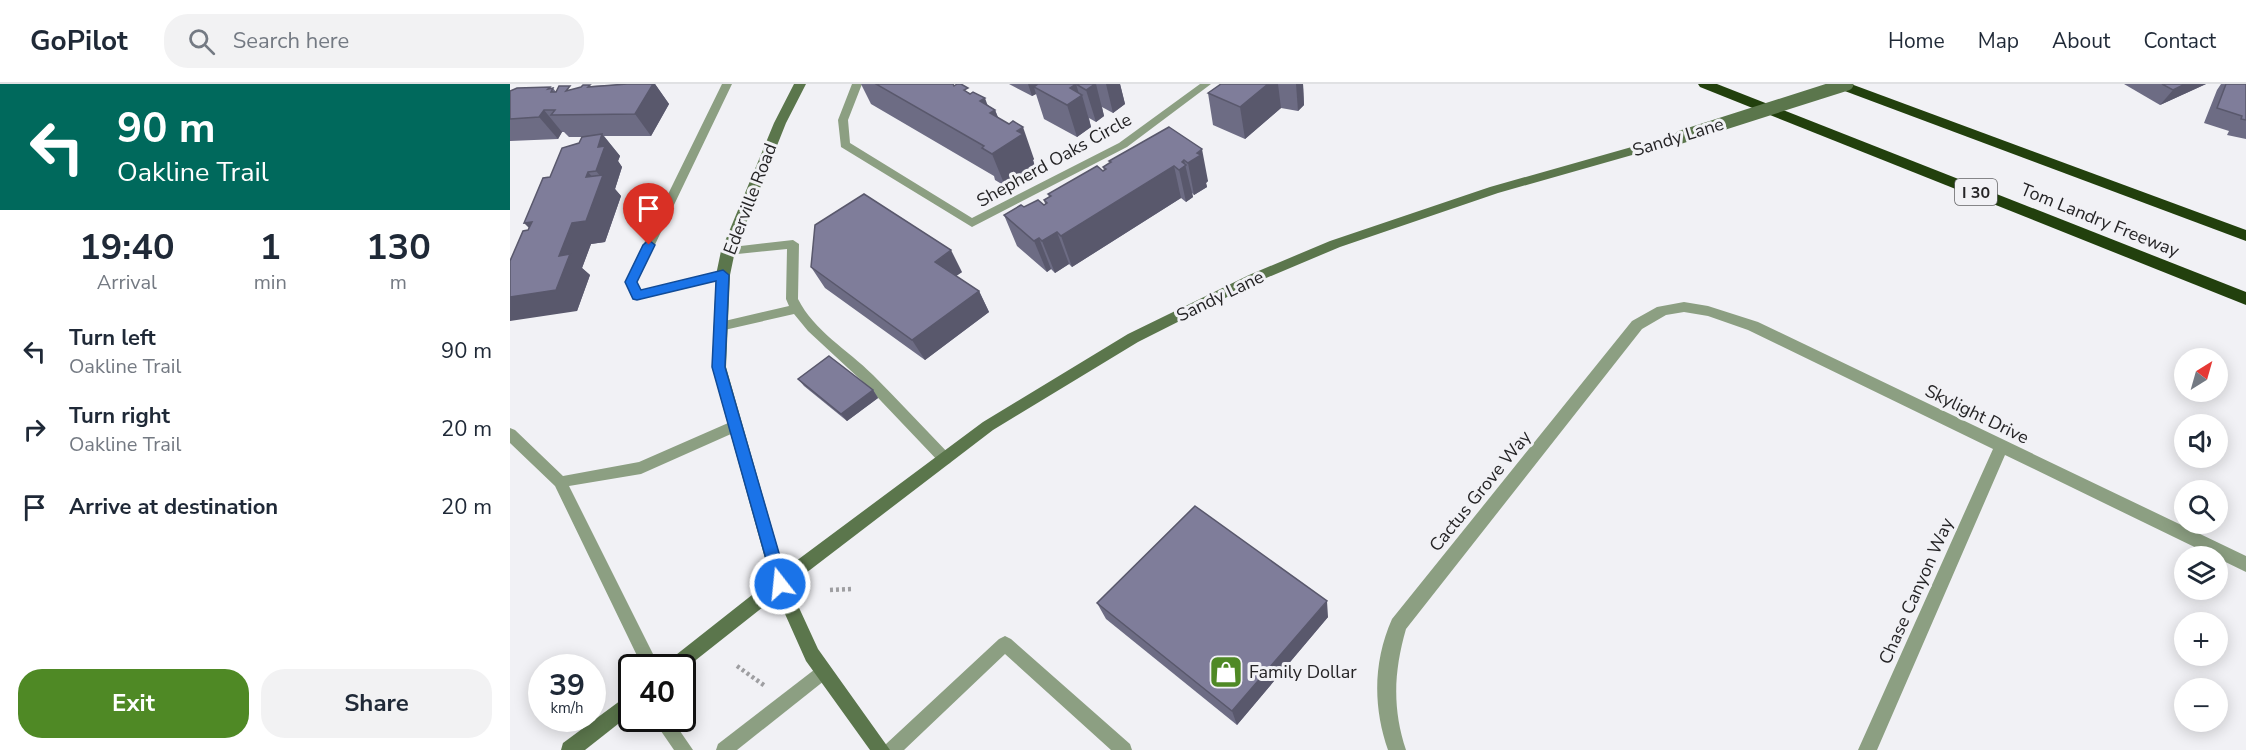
<!DOCTYPE html>
<html lang="en">
<head>
<meta charset="utf-8">
<style>
	:root { --surface:#fff; --page:#f2f2f3; --text:#1f2937; --muted:#747a83; --line:#e0e1e3; --accent:#4f8925 }
	body { margin:0; font-family:"Nunito Sans",sans-serif; background:var(--page); color:var(--text); height:100vh; display:flex; flex-direction:column; font-size:22px; white-space:nowrap }
	* { box-sizing:border-box; margin:0 }
	p { font-size:20px; color:var(--muted) }
	.icon { flex:none; width:33px; height:33px; fill:none; stroke:currentColor; stroke-width:2; stroke-linecap:round; stroke-linejoin:round }
	.map { position:relative; flex:1; overflow:hidden }
	.sheet { display:flex; flex-direction:column; background:var(--surface); width:510px }
	.sheet>* { flex:none }
	.banner { background:#00695c; color:#fff; overflow:hidden }
	.needle { width:39px; rotate:37deg }
	.fabs { position:absolute; left:1664px; top:264px; display:grid; gap:12px }
	.fabs a { display:grid; place-items:center; width:54px; height:54px; border-radius:50%; background:var(--surface); box-shadow:0 3px 15px #0003; font-size:30px }
	.speed { position:absolute; left:18px; top:570px; display:flex; gap:12px; font-size:30px; font-weight:700; text-align:center }
	.speed>* { display:grid; place-content:center; width:78px; height:78px; border-radius:50%; background:var(--surface); box-shadow:0 3px 15px #0003; line-height:1 }
	.speed small { font-size:15px; font-weight:400 }
	.speed .limit { border:3px solid #111; border-radius:9px; background:#fff; color:#111 }
	.pin { position:absolute; display:grid; place-items:center; width:51px; height:51px; color:#fff; margin:-62px -26px; border-radius:50% 50% 50% 0; rotate:-45deg; box-shadow:0 0 6px #0007 }
	.pin .icon { rotate:45deg }
	.me { position:absolute; width:66px; margin:-33px; rotate:344deg; stroke-linejoin:round; filter:drop-shadow(0 0 4px #0008) }
	.turn { display:flex; align-items:center; gap:21px; height:126px; padding:0 18px; font-size:27px }
	.turn .icon { width:78px; height:78px; stroke-width:2.5 }
	.turn b { display:block; font-size:42px; line-height:51px }
	.eta { display:flex; justify-content:space-evenly; align-items:center; height:102px; text-align:center }
	.eta b { font-size:36px; font-weight:700; line-height:42px }
	.primary-button { display:flex; gap:12px; margin-top:auto; padding:12px 18px }
	.primary-button a { flex:1; height:69px; border-radius:24px; background:var(--accent); color:#fff; font-size:24px; font-weight:700; line-height:69px; text-align:center }
	.primary-button a+a { background:var(--page); color:var(--text) }
	ul { padding:0; list-style:none }
	li { display:flex; align-items:center; gap:18px; height:78px; padding:0 18px }
	li div { flex:1 }
	li b { display:block; font-size:22px }
	li em { font-style:normal }
	header { display:flex; align-items:center; gap:36px; box-sizing:border-box; height:84px; padding:0 30px; background:var(--surface); border-bottom:2px solid var(--line) }
	header strong { font-size:28px }
	nav { display:flex; gap:33px; margin-inline-start:auto; font-size:21px }
	.search { width:420px; height:54px; background:var(--page); display:flex; align-items:center; gap:15px; box-sizing:border-box; padding:0 21px; border-radius:24px; color:var(--muted); font-size:22px }
	main { display:flex; flex:1; min-height:0 }
	.map>svg:first-child { display:block }
	.lines { fill:none; stroke-linecap:round; stroke-linejoin:round }
	.path { stroke:#9e9ea1; stroke-width:4.5; stroke-dasharray:3 3; stroke-linecap:butt }
	.lane { fill:#8c9f82; fill-rule:evenodd }
	.street { fill:#8c9f82; fill-rule:evenodd }
	.secondary { fill:#5b764c; fill-rule:evenodd }
	.highway { fill:#22400d; fill-rule:evenodd }
	.secondary-bridge { stroke:#5b764c; stroke-width:13 }
	.wall { fill:#6d6c84 }
	.shaded-wall { fill:#59586c }
	.building { fill:#7f7d9a; stroke:#59586c; stroke-width:1.5 }
	.route { fill:#1a73e8; stroke:#114b97; stroke-width:1.5 }
	.labels { text-anchor:middle; stroke-width:6; stroke-linejoin:round; paint-order:stroke }
	.shield { fill:#f1f1f5; stroke:#626264; stroke-width:1.5 }
	.shield-label { font-size:16px; font-weight:bold; fill:#252426 }
	.street-label { font-size:18px; fill:#252426; stroke:#f1f1f5 }
	.poi-label { font-size:18px; fill:#252426; stroke:#f1f1f5; text-anchor:start }
</style>
</head>
<body>
<header>
<strong>GoPilot</strong>
<div class="search"><svg class="icon" aria-label="search" viewBox="0 0 24 24"><circle cx="10" cy="10" r="6"/><path d="M15 15l6 6"/></svg>Search here</div>
<nav><a>Home</a><a>Map</a><a>About</a><a>Contact</a></nav>
</header>
<main>
<section class="sheet">
<div class="banner">
<div class="turn"><svg class="icon" aria-label="left" viewBox="0 0 24 24"><path d="M17 20v-9H6M10 6l-5 5 5 5"/></svg><div><b>90 m</b>Oakline Trail</div></div>
</div>
<div class="eta">
<div><b>19:40</b><p>Arrival</p></div>
<div><b>1</b><p>min</p></div>
<div><b>130</b><p>m</p></div>
</div>
<ul>
<li><svg class="icon" aria-label="left" viewBox="0 0 24 24"><path d="M17 20v-9H6M10 6l-5 5 5 5"/></svg><div><b>Turn left</b><p>Oakline Trail</p></div><em>90 m</em></li>
<li><svg class="icon" aria-label="right" viewBox="0 0 24 24"><path d="M7 20v-9h11M14 6l5 5-5 5"/></svg><div><b>Turn right</b><p>Oakline Trail</p></div><em>20 m</em></li>
<li><svg class="icon" aria-label="arrive" viewBox="0 0 24 24"><path d="M6 21V4h12l-3 4 3 4H6"/></svg><div><b>Arrive at destination</b></div><em>20 m</em></li>
</ul>
<div class="primary-button"><a>Exit</a><a>Share</a></div>
</section>
<div class="map">
<svg width="1736" height="666" viewBox="0 0 1736 666">
	<rect width="100%" height="100%" fill="#f1f1f5"/>
	<g class="lines">
		<g class="path">
			<path d="M 320,506 L 341,505"/>
			<path d="M 227,582 L 255,602"/>
		</g>
		<g class="lane">
			<path d="M 212,0 L 222,0 L 127,198 L 131,207 L 213,187 L 219,191 L 213,195 L 127,216 L 123,215 L 115,198 Z"/>
			<path d="M 342,0 L 352,0 L 338,36 L 340,59 L 462,134 L 609,59 L 690,0 L 701,0 L 617,63 L 462,143 L 331,63 L 328,36 Z"/>
			<path d="M 283,156 L 289,160 L 288,215 C 304,247 338,266 363,291 C 389,317 414,344 440,371 L 442,375 L 440,379 L 435,381 L 430,379 L 352,297 L 298,247 L 284,230 L 210,247 L 206,245 L 204,242 L 206,239 L 279,222 L 276,215 L 277,165 L 218,171 L 214,170 L 212,167 L 214,164 Z"/>
			<path d="M 225,336 L 230,338 L 232,342 L 230,346 L 131,390 L 59,402 L 150,584 L 133,584 L 45,402 L 0,359 L 0,344 L 5,346 L 53,392 L 129,378 Z"/>
			<path d="M 495,552 L 501,555 L 620,660 L 622,666 L 601,666 L 495,570 L 394,666 L 374,666 L 376,660 L 489,555 Z"/>
			<path d="M 313,579 L 319,581 L 321,587 L 319,593 L 227,666 L 206,666 L 208,660 Z"/>
			<path d="M 142,634 L 161,634 L 183,666 L 164,666 Z"/>
		</g>
		<path class="street" d="M 1174,218 L 1198,222 L 1248,238 L 1736,472 L 1736,488 L 1495,371 L 1367,666 L 1348,666 L 1483,365 L 1238,246 L 1198,232 L 1174,228 L 1156,231 L 1132,245 L 896,545 C 884,587 882,624 896,666 L 878,666 C 863,623 863,578 882,535 L 1122,237 L 1147,223 Z"/>
		<g class="secondary">
			<path d="M 284,0 L 296,0 L 276,39 L 225,167 L 220,191 L 216,283 L 274,486 L 473,338 L 618,250 L 739,191 L 820,157 L 980,103 L 1171,49 L 1177,53 L 1175,56 L 988,109 L 830,163 L 749,197 L 628,258 L 483,346 L 279,502 L 308,565 L 380,666 L 360,666 L 296,577 L 267,512 L 172,587 L 172,584 L 154,584 L 157,578 L 261,496 L 202,283 L 206,191 L 211,167 L 264,39 Z"/>
			<path d="M 122,608 L 122,629 L 75,666 L 51,666 L 53,659 Z"/>
		</g>
		<g class="highway">
			<path d="M 1188,0 L 1207,0 L 1736,208 L 1736,221 L 1190,3 Z"/>
			<path d="M 1322,0 L 1341,0 L 1736,146 L 1736,157 L 1324,3 Z"/>
		</g>
		<path class="secondary-bridge" d="M 1171,53 L 1337,0"/>
	</g>
	<g class="wall">
		<path d="M 117,0 L 145,0 L 159,20 L 141,52 L 94,52 L 110,72 L 108,77 L 112,83 L 105,105 L 111,112 L 95,158 L 81,160 L 72,184 L 80,191 L 67,227 L 18,146 L 40,93 L 69,59 L 72,53 L 59,53 L 54,48 L 52,48 L 48,55 L 0,57 L 0,7 L 40,3 L 41,5 L 43,4 L 46,8 L 81,2 Z"/>
		<path d="M 351,0 L 443,0 L 444,2 L 460,9 L 485,26 L 488,33 L 524,75 L 523,76 L 525,83 L 495,102 L 485,96 L 484,92 L 361,20 Z"/>
		<path d="M 499,0 L 610,0 L 615,20 L 603,29 L 592,23 L 594,32 L 586,38 L 579,34 L 581,43 L 567,53 L 534,35 L 526,10 L 522,12 Z"/>
		<path d="M 711,0 L 793,0 L 794,21 L 788,27 L 771,24 L 735,55 L 703,41 L 698,9 Z"/>
		<path d="M 1614,0 L 1696,0 L 1650,21 Z"/>
		<path d="M 1711,0 L 1736,0 L 1736,55 L 1717,51 L 1719,47 L 1694,39 L 1707,6 Z"/>
		<path d="M 659,43 L 698,97 L 696,99 L 697,103 L 684,111 L 682,109 L 683,113 L 676,118 L 671,114 L 562,183 L 559,180 L 545,189 L 541,185 L 537,188 L 507,162 L 494,131 L 514,123 L 534,121 L 535,120 L 534,116 L 539,113 L 538,110 L 593,87 L 594,87 L 593,83 L 600,79 L 599,77 Z"/>
		<path d="M 301,183 L 452,188 L 446,192 L 469,207 L 479,228 L 415,276 L 315,204 Z"/>
		<path d="M 288,295 L 363,306 L 368,314 L 337,337 L 294,302 Z"/>
		<path d="M 587,519 L 818,533 L 727,641 L 596,535 Z"/>
	</g>
	<g class="shaded-wall">
		<path d="M 143,0 L 145,0 L 159,20 L 141,52 L 125,30 Z"/>
		<path d="M 518,0 L 540,0 L 524,3 L 526,10 L 522,12 Z"/>
		<path d="M 566,0 L 570,13 L 572,11 L 581,43 L 567,53 L 557,21 L 560,4 Z"/>
		<path d="M 586,0 L 594,32 L 586,38 L 576,6 Z"/>
		<path d="M 596,0 L 610,0 L 615,20 L 603,29 Z"/>
		<path d="M 758,0 L 768,0 L 771,24 L 735,55 L 730,23 Z"/>
		<path d="M 786,0 L 793,0 L 794,21 L 788,27 Z"/>
		<path d="M 1675,0 L 1696,0 L 1650,21 L 1663,6 Z"/>
		<path d="M 475,14 L 480,28 L 485,26 L 497,58 L 470,17 Z"/>
		<path d="M 34,26 L 52,48 L 48,55 L 29,33 Z"/>
		<path d="M 513,43 L 524,75 L 523,76 L 525,83 L 495,102 L 482,70 L 507,47 Z"/>
		<path d="M 92,50 L 110,72 L 108,77 L 112,83 L 105,105 L 111,112 L 95,158 L 81,160 L 72,184 L 80,191 L 67,227 L 0,237 L 0,213 L 49,172 L 78,88 L 89,100 L 92,94 L 86,87 L 88,63 Z"/>
		<path d="M 692,65 L 698,97 L 696,99 L 697,103 L 684,111 L 678,79 L 687,69 Z"/>
		<path d="M 674,76 L 683,113 L 676,118 L 669,86 L 672,78 Z"/>
		<path d="M 664,82 L 671,114 L 562,183 L 551,152 Z"/>
		<path d="M 22,138 L 35,160 L 14,139 Z"/>
		<path d="M 547,148 L 559,180 L 545,189 L 532,157 Z"/>
		<path d="M 529,154 L 541,185 L 537,188 L 524,157 Z"/>
		<path d="M 441,166 L 452,188 L 436,199 L 425,178 Z"/>
		<path d="M 469,207 L 479,228 L 415,276 L 402,256 Z"/>
		<path d="M 363,306 L 368,314 L 337,337 L 331,330 Z"/>
		<path d="M 817,517 L 818,533 L 727,641 L 722,627 Z"/>
	</g>
	<g class="building">
		<path d="M 117,0 L 143,0 L 125,30 L 41,31 L 45,26 L 34,26 L 29,33 L 0,35 L 0,7 L 7,4 L 40,3 L 38,5 L 43,4 L 41,8 L 46,8 L 49,2 L 60,2 L 56,7 L 71,3 L 73,1 L 80,1 L 78,3 Z"/>
		<path d="M 366,0 L 443,0 L 444,2 L 447,0 L 451,0 L 458,4 L 454,6 L 460,10 L 463,8 L 475,14 L 470,17 L 485,26 L 480,29 L 499,40 L 503,37 L 513,43 L 507,47 L 513,50 L 482,70 L 472,64 L 474,62 Z"/>
		<path d="M 528,0 L 585,0 L 576,6 L 566,0 L 560,4 L 572,11 L 557,21 L 524,3 Z"/>
		<path d="M 711,0 L 758,0 L 730,23 L 698,9 Z"/>
		<path d="M 1652,0 L 1675,0 L 1663,6 Z"/>
		<path d="M 1716,0 L 1736,0 L 1736,36 L 1731,35 L 1732,32 L 1707,24 Z"/>
		<path d="M 659,43 L 692,65 L 687,69 L 691,71 L 678,79 L 674,76 L 672,78 L 676,81 L 669,86 L 664,82 L 551,152 L 547,148 L 532,157 L 529,154 L 524,157 L 494,131 L 511,121 L 514,123 L 528,116 L 534,121 L 537,119 L 534,116 L 541,112 L 538,110 L 587,82 L 593,87 L 596,85 L 593,83 L 601,78 L 599,77 Z"/>
		<path d="M 92,50 L 88,63 L 95,62 L 86,87 L 78,88 L 76,93 L 93,91 L 76,137 L 62,139 L 49,172 L 60,170 L 46,206 L 0,213 L 0,177 L 13,147 L 18,146 L 22,138 L 14,139 L 33,94 L 40,93 L 52,64 L 69,59 L 72,53 Z"/>
		<path d="M 354,110 L 441,166 L 425,178 L 469,207 L 402,256 L 301,183 L 305,141 Z"/>
		<path d="M 319,272 L 363,306 L 331,330 L 288,295 Z"/>
		<path d="M 685,422 L 817,517 L 722,627 L 587,519 Z"/>
	</g>
	<path class="route" d="M 139,156 L 145,161 L 127,198 L 131,206 L 213,186 L 219,191 L 215,283 L 278,500 L 276,504 L 270,507 L 265,504 L 263,500 L 202,283 L 206,197 L 127,216 L 123,215 L 115,198 L 133,161 Z"/>
	<defs>
		<symbol id="shop-square" viewBox="-11 -11 22 22"><rect x="-9" y="-9" width="18" height="18" rx="4" fill="#4f8925" stroke="#f1f1f5"/><path d="M-5-2.5h2.3a2.7 3.5 0 0 1 5.4 0H5L5.5 6h-11ZM-1.5-2.5h3a1.5 2.3 0 0 0-3 0Z" fill="#fff"/></symbol>
	</defs>
	<g fill-rule="evenodd">
		<use href="#shop-square" x="697" y="569" width="38" height="38"/>
	</g>
	<g class="labels">
		<rect class="shield" x="1445" y="95" width="42" height="26" rx="4.5"/>
		<g class="shield-label">
			<text x="1466" y="114">I 30</text>
		</g>
		<g class="street-label">
			<text transform="translate(1168 53) rotate(-17)" y="6">Sandy Lane</text>
			<text transform="translate(544 76) rotate(-29)" y="6">Shepherd Oaks Circle</text>
			<text transform="translate(240 115) rotate(-69)" y="6">Ederville Road</text>
			<text transform="translate(1590 136) rotate(22)" y="6">Tom Landry Freeway</text>
			<text transform="translate(710 212) rotate(-26)" y="6">Sandy Lane</text>
			<text transform="translate(1467 330) rotate(26)" y="6">Skylight Drive</text>
			<text transform="translate(970 407) rotate(-51)" y="6">Cactus Grove Way</text>
			<text transform="translate(1406 507) rotate(-66)" y="6">Chase Canyon Way</text>
		</g>
		<g class="poi-label">
			<text x="739" y="594">Family Dollar</text>
		</g>
	</g>
</svg>
<div class="fabs">
<a><svg class="needle" viewBox="-14 -14 28 28"><path d="M0-13l5 13h-10z" fill="#e53935"/><path d="M0 13l5-13h-10z" fill="#747a83"/></svg></a>
<a><svg class="icon" aria-label="sound" viewBox="0 0 24 24"><path d="M4 9h4l5-4v14l-5-4H4zM17 9q2 3 0 6"/></svg></a>
<a><svg class="icon" aria-label="search" viewBox="0 0 24 24"><circle cx="10" cy="10" r="6"/><path d="M15 15l6 6"/></svg></a>
<a><svg class="icon" aria-label="layers" viewBox="0 0 24 24"><path d="M12 4l9 5-9 5-9-5zM3 14l9 5 9-5"/></svg></a>
<a>+</a>
<a>−</a>
</div>
<div class="speed"><div>39<small>km/h</small></div><div class="limit">40</div></div>
<div class="pin" style="left:139px;top:161px;background:#d93025"><svg class="icon" aria-label="arrive" viewBox="0 0 24 24"><path d="M6 21V4h12l-3 4 3 4H6"/></svg></div>
<svg class="me" style="left:270px;top:500px" viewBox="-20 -20 40 40"><circle r="17" fill="#1a73e8" stroke="#fff" stroke-width="3"/><path d="M0-11L8 9 0 5-8 9z" fill="#fff"/></svg>
</div>
</main>
</body>
</html>
